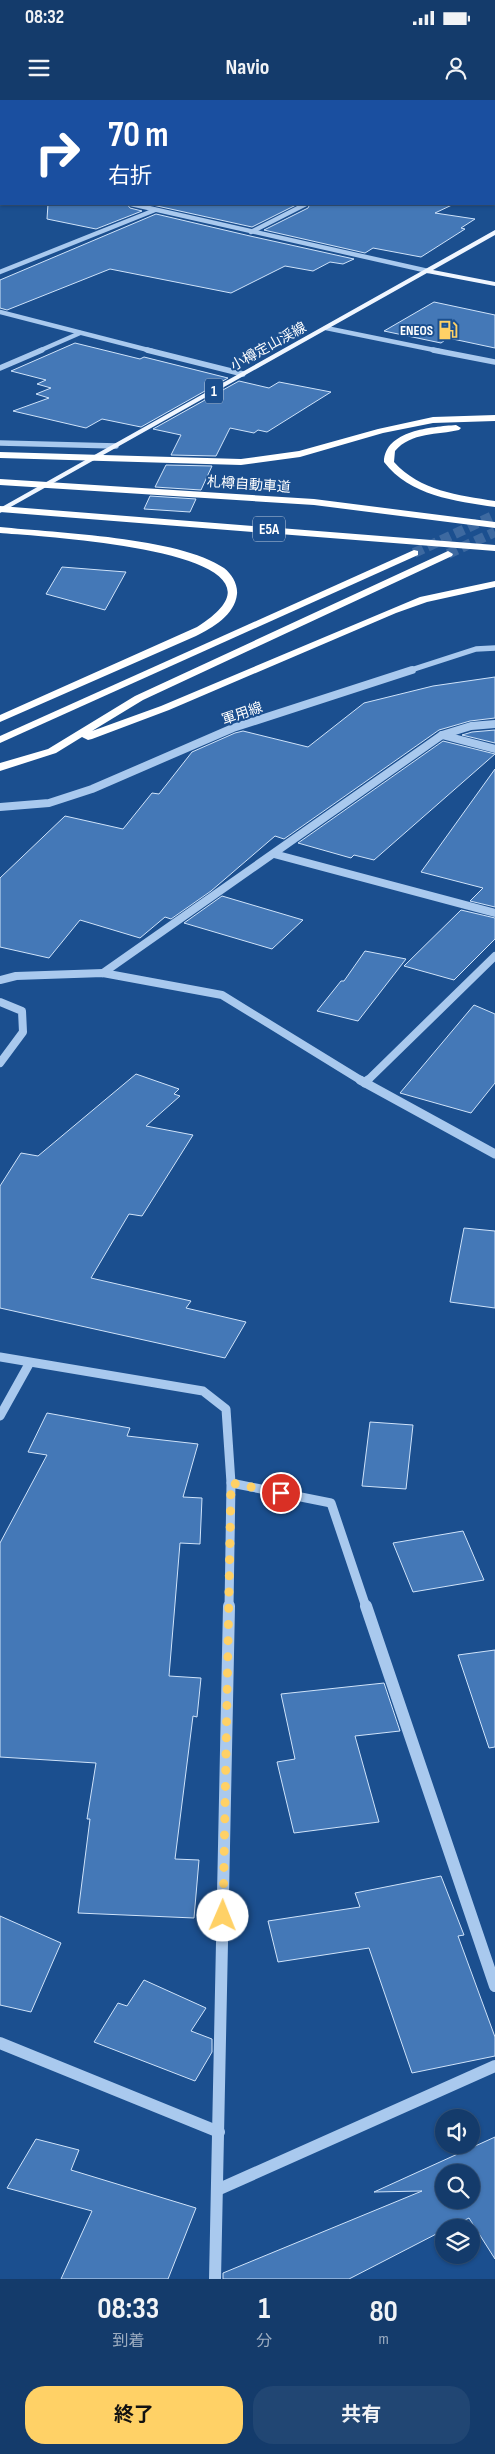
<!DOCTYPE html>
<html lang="ja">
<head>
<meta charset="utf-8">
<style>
	:root { --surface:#143b6b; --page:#214673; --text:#f1f3f6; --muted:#9dadc1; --line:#33557e; --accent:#ffd166 }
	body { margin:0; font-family:"Sofia Sans Condensed","Noto Sans JP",sans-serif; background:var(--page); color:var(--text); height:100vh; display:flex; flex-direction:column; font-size:19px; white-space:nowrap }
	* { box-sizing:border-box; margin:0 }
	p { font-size:16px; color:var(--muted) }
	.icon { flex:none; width:28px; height:28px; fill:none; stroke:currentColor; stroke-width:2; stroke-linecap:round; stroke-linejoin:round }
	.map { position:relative; height:2179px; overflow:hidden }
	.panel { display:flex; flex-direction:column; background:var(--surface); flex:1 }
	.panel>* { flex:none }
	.banner { position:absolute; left:0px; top:0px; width:495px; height:105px; box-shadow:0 1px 4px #0004,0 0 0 1px var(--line); background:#1a4fa0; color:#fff; overflow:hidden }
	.tools { position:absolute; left:435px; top:2009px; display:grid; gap:10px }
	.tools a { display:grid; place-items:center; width:45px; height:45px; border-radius:50%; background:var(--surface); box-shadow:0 1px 4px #0004,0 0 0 1px var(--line); font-size:25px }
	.pin { position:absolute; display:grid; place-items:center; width:42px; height:42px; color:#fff; margin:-21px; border:2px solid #fff; border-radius:50%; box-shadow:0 1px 5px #0007 }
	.me { position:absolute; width:55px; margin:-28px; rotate:1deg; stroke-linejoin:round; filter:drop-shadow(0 0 4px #0008) }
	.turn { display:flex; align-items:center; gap:18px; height:105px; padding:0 25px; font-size:22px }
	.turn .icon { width:65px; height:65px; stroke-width:2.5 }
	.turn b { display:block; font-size:35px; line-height:42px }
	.eta { display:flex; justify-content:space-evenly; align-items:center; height:85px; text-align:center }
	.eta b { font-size:30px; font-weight:700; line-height:35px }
	.action { display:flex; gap:10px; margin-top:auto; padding:10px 25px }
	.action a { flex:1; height:58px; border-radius:20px; background:var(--accent); color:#111; font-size:20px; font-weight:700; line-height:58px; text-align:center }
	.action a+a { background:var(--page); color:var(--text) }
	.status { display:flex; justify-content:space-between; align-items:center; height:35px; padding:0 25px; background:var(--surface); direction:ltr }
	.status svg { height:14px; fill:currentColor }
	header { display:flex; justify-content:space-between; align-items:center; height:65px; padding:0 25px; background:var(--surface); font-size:22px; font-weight:700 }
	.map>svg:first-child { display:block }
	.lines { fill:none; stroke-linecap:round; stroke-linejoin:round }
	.stream { fill:#9cc4f0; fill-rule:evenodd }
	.building { fill:#4478b7; stroke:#cfe3fa; fill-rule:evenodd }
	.highway-tunnel { stroke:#3d69a0; stroke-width:10; stroke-dasharray:10 5; stroke-linecap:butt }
	.minor-far4 { stroke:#a9c9ee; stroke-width:4.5 }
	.minor-far3 { stroke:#a9c9ee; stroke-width:5.5 }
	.minor-far2 { stroke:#a9c9ee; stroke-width:8 }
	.minor-far1 { stroke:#a9c9ee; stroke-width:9 }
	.minor { stroke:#a9c9ee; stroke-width:12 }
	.major { fill:#f0f6ff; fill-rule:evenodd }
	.highway { fill:#fff; fill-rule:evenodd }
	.route { stroke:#ffd166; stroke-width:9; stroke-dasharray:0 16.2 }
	.labels { text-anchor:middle; stroke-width:4; stroke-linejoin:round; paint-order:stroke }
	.far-poi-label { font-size:14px; font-weight:bold; fill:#fff; stroke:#1b4f8f; text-anchor:end }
	.far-street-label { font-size:14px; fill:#fff; stroke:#1b4f8f }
	.shield { fill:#1b4f8f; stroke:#bbcadd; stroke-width:1 }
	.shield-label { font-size:15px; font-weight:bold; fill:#fff }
</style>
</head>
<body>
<div class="status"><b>08:32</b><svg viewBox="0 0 49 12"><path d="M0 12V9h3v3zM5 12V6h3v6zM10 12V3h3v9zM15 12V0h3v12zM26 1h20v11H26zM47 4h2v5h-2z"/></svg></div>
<header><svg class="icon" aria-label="menu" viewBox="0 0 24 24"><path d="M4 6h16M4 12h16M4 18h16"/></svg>Navio<svg class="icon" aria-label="person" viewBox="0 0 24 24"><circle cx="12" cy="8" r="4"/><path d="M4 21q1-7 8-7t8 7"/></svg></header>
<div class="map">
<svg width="495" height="2179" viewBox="0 0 495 2179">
	<rect width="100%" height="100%" fill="#1b4f8f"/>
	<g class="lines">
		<g class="stream">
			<rect x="0" y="23" width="1" height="4"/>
			<rect x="0" y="87" width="1" height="4"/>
		</g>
	</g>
	<g class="building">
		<path d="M 48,104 L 127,104 L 130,108 L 142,111 L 96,129 L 47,119 Z"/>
		<path d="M 148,104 L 298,104 L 252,127 Z"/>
		<path d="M 310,104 L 454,104 L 435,113 L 475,119 L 461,128 L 465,129 L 421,157 L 373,148 L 365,153 L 264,130 L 308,108 Z"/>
		<path d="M 156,114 L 250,136 L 354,159 L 343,164 L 330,162 L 313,171 L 285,166 L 231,193 L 110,169 L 7,210 L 0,208 L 0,180 Z"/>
		<path d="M 434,202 L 495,215 L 495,248 L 448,238 L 441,243 L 384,231 Z"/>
		<path d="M 75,243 L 140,259 L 144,257 L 228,278 L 141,327 L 102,319 L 86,328 L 13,311 L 49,298 L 36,294 L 51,288 L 37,284 L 46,280 L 11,271 Z"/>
		<path d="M 239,281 L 269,288 L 279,282 L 331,292 L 267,332 L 258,330 L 254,333 L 230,328 L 216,356 L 171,355 L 181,335 L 153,329 Z"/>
		<path d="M 166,365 L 212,366 L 201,390 L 155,387 Z"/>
		<path d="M 150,396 L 196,399 L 190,412 L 144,409 Z"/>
		<path d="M 62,467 L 126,472 L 105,510 L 46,494 Z"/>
		<path d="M 495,577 L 495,618 L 470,621 L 439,630 L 284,739 L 275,736 L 211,791 L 171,819 L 165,817 L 140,838 L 80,820 L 49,858 L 0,847 L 0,778 L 65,716 L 123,729 L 152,693 L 159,694 L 192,652 L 235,633 L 243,631 L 308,647 L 364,603 L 433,586 Z"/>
		<path d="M 495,630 L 495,643 L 462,635 L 472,632 Z"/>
		<path d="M 443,641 L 495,654 L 374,760 L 354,755 L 351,758 L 298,743 Z"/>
		<path d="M 495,669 L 495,807 L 470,801 L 483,788 L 421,772 Z"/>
		<path d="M 222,796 L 303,820 L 272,849 L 184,823 Z"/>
		<path d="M 461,810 L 495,818 L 495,839 L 454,880 L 404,866 Z"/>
		<path d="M 365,851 L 406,859 L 358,921 L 317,911 L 341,881 L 344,881 Z"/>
		<path d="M 474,905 L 495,914 L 495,983 L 471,1013 L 400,993 Z"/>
		<path d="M 136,974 L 179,989 L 174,994 L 180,996 L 146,1026 L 193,1035 L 142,1116 L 129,1114 L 91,1178 L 191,1201 L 186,1208 L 246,1222 L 225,1258 L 0,1208 L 0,1086 L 21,1053 L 38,1056 Z"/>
		<path d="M 464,1128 L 495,1131 L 495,1208 L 450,1202 Z"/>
		<path d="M 47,1313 L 130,1328 L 127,1336 L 198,1344 L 183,1397 L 202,1398 L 200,1444 L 180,1443 L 169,1576 L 201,1578 L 197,1617 L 193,1616 L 175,1759 L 199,1760 L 194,1818 L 78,1813 L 90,1719 L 87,1719 L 96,1663 L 0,1657 L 0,1443 L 47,1355 L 28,1352 Z"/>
		<path d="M 370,1322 L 413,1325 L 406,1389 L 362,1386 Z"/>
		<path d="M 463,1431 L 484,1480 L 413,1492 L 393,1443 Z"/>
		<path d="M 495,1550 L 495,1647 L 489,1648 L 458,1555 Z"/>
		<path d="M 384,1583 L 400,1631 L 355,1636 L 379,1722 L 294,1733 L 277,1662 L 295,1659 L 281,1594 Z"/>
		<path d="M 441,1776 L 464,1835 L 458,1836 L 495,1937 L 495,1956 L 412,1973 L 369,1848 L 278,1862 L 268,1821 L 360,1807 L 355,1793 Z"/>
		<path d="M 0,1816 L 61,1843 L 31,1912 L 0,1905 Z"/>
		<path d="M 144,1880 L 206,1908 L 191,1931 L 212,1939 L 212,1952 L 195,1981 L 94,1942 L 118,1903 L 127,1906 Z"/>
		<path d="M 495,2037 L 495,2159 L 469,2118 L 449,2128 L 444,2128 L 444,2130 L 349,2179 L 223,2179 L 223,2173 L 422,2091 L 374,2092 ZM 444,2072 L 471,2072 L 471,2100 L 444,2100 Z"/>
		<path d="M 36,2039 L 79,2050 L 71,2070 L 196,2108 L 168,2179 L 61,2179 L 92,2111 L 7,2088 Z"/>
	</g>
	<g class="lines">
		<g class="highway-tunnel">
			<path d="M 414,453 L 495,415"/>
			<path d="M 448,454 L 495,432"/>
		</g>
		<g class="minor-far4">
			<path d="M 131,104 L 428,171"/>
			<path d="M 251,132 L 306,104"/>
			<path d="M 0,172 L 155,110"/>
			<path d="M 0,212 L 152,251"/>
			<path d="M 326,228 L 439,251"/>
			<path d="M 39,251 L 80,233"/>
		</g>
		<g class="minor-far3">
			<path d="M 147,250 L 243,274"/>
			<path d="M 433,250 L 495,262"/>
			<path d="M 0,268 L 42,250"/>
			<path d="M 0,343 L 116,346"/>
			<path d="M 408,571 L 476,549 L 495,548"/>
		</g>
		<g class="minor-far2">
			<path d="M 442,635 L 495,649"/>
			<path d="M 0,707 L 49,703 L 92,689 L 233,628 L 412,570"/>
			<path d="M 274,754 L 495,813"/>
			<path d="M 103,873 L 442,635 L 471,626 L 495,624"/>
			<path d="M 0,880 L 16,876 L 103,873 L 222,895 L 362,981"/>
			<path d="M 0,902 L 22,911 L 23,932 L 0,963"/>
			<path d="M 367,981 L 495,856"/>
		</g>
		<g class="minor-far1">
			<path d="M 360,980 L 495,1054"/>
			<path d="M 365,983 L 368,980"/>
			<path d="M 0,1257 L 203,1291 L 226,1309 L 231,1383 L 229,1507"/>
			<path d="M 0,1316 L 29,1264"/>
			<path d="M 231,1383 L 331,1403 L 366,1507"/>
		</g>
		<g class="minor">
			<path d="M 366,1506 L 495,1886"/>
			<path d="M 0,1943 L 219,2032"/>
			<path d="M 217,2090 L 495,1966"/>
			<path d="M 215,2179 L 229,1506"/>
		</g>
		<path class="major" d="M 495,130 L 495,135 L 433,170 L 495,182 L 495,186 L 427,173 L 0,413 L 0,408 Z"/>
		<g class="highway">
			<path d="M 495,315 L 495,321 L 433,323 L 383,333 L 300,357 L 241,365 L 0,358 L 0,352 L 241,359 L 299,351 L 378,329 L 433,317 Z"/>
			<path d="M 456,325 L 461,328 L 459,330 C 438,335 411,332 395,351 L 394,362 C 420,391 458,395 495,401 L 495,407 C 455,401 410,396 384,362 C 385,330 432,327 456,325 Z"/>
			<path d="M 0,379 L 314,399 L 495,422 L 495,428 L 314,405 L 0,385 Z"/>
			<path d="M 0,406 L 495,445 L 495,451 L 0,412 Z"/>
			<path d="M 0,427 C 57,433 178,437 224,468 C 232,474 238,485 237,494 C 235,515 212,528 196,536 L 0,622 L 0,615 L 197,527 C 321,450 32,436 0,433 Z"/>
			<path d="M 414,450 L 418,451 L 418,455 L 0,643 L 0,636 Z"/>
			<path d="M 448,451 L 453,454 L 452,456 L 143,600 L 92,631 L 161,606 L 420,497 L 495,481 L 495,487 L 427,502 L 396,513 L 169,610 L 92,639 L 88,640 L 82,637 L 56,653 L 0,671 L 0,663 L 48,649 L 135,596 Z"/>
		</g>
	</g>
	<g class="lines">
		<path class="route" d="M 223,1816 L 231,1383 L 281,1393"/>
	</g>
	<defs>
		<symbol id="fuel-bare" viewBox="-9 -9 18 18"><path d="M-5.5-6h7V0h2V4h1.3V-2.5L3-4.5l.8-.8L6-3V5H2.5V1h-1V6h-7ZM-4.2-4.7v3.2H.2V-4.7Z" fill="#ffd166" stroke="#1b4f8f" stroke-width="2.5" paint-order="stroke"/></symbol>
	</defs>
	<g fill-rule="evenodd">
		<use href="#fuel-bare" x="434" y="216" width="28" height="28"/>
	</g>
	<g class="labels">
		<g class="far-poi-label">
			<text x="433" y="235">ENEOS</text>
		</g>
		<g class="far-street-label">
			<text transform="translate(268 246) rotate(-29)" y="5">小樽定山渓線</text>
			<text transform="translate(249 384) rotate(4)" y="5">札樽自動車道</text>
			<text transform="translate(242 613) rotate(-19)" y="5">軍用線</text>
		</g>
		<g class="shield">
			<rect x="205" y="278.5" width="18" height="25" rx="4"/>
			<rect x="253" y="416.5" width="32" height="25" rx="4"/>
		</g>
		<g class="shield-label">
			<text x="214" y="296">1</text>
			<text x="269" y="434">E5A</text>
		</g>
	</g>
</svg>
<div class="tools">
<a><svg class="icon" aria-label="sound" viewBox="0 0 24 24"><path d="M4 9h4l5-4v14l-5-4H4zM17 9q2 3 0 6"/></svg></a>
<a><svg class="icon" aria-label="search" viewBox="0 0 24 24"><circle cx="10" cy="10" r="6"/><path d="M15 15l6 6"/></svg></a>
<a><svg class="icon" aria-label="layers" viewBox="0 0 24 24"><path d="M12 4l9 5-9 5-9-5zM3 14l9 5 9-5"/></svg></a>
</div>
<div class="pin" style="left:281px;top:1393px;background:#d93025"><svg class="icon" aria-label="arrive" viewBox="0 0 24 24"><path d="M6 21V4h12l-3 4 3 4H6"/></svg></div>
<svg class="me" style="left:223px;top:1816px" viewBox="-20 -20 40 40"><circle r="19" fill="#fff"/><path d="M0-13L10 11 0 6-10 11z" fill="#ffd166"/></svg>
<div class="banner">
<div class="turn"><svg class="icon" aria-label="right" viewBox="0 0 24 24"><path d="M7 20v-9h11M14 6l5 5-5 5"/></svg><div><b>70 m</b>右折</div></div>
</div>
</div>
<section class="panel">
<div class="eta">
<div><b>08:33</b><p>到着</p></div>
<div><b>1</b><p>分</p></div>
<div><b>80</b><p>m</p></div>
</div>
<div class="action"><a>終了</a><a>共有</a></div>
</section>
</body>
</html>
